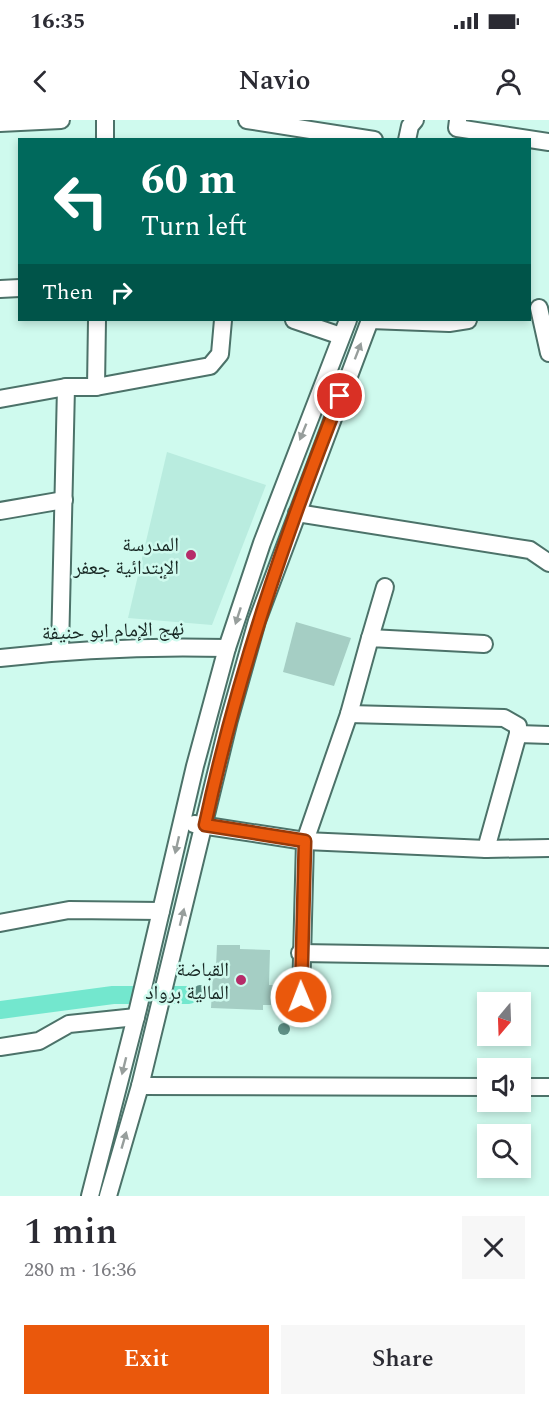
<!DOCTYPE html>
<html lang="en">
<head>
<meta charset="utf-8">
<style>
	:root { --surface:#fff; --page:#f7f7f7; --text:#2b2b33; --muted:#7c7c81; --accent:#ea580c }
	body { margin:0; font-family:Spectral,"Noto Naskh Arabic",serif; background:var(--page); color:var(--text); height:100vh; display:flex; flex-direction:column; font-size:22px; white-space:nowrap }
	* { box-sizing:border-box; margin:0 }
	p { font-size:20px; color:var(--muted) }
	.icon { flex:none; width:33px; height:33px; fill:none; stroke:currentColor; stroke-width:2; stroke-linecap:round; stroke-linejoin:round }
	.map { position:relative; height:1076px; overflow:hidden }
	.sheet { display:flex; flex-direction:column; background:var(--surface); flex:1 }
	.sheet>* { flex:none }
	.banner { position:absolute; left:18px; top:18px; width:513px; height:183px; border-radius:0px; box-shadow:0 3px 9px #0003; background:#00695c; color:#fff; overflow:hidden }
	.needle { width:39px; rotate:199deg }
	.fabs { position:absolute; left:477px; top:872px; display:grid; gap:12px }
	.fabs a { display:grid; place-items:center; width:54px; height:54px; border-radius:0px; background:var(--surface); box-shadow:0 3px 9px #0003; font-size:30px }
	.pin { position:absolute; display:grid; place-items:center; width:51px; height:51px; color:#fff; margin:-26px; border:3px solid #fff; border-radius:50%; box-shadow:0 2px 6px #0007 }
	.me { position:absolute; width:66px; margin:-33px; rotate:359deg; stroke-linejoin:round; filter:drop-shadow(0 0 4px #0008) }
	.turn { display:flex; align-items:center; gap:21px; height:126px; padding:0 24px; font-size:27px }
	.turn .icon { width:78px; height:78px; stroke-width:2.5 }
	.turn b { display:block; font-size:42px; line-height:51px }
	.then { display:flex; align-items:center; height:57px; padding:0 24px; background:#0003; gap:12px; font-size:22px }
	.round { display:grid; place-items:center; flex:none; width:63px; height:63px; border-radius:0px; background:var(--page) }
	.headline { display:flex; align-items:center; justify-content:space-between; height:102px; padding:0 24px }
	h1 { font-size:36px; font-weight:600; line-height:45px }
	.primary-button { display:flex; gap:12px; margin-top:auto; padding:12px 24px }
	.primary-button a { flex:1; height:69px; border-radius:0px; background:var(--accent); color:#fff; font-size:24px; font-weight:600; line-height:69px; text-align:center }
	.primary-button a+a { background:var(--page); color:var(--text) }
	.status { display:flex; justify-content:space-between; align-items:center; height:42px; padding:0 30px; background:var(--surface); direction:ltr }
	.status svg { height:16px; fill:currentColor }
	header { display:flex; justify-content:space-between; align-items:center; height:78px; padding:0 24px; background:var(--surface); font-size:27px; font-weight:600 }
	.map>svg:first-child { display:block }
	.built { fill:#b9ecdf }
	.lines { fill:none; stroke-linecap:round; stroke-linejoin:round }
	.canal { stroke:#73e7ce; stroke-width:18 }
	.building { fill:#a5cec4 }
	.minor-casing { stroke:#4c7269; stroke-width:20 }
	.minor { stroke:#fff; stroke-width:16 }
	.tree { fill:#5e9086 }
	.oneway { fill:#979e9c }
	.route-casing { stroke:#983908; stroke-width:15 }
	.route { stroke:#ea580c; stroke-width:10 }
	.poi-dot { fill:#b62c69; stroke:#cffaee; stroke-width:2 }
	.labels { text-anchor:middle; stroke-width:5; stroke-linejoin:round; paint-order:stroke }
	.poi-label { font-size:20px; fill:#182824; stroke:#cffaee; text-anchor:end }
	.street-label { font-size:20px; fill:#182824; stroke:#cffaee }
</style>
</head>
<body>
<div class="status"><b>16:35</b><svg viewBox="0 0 49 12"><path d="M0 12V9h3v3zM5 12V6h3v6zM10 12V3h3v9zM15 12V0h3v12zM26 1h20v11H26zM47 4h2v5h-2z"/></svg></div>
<header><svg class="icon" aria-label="back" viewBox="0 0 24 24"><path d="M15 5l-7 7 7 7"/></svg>Navio<svg class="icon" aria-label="person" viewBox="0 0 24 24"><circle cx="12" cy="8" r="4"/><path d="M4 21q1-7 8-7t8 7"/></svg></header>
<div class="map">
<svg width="549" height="1076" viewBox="0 0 549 1076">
	<rect width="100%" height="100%" fill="#cffaee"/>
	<path class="built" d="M 167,332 L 266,365 L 212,505 L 128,498 Z"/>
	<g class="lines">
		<path class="canal" d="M 0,890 L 113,875 L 189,875"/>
	</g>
	<g class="building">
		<path d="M 296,502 L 351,518 L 334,566 L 283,552 Z"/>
		<path d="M 217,825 L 240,825 L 240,829 L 270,830 L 269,865 L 275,865 L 275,880 L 271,880 L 271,885 L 263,885 L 263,890 L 211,888 L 213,854 L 227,854 L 227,847 L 216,846 Z"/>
	</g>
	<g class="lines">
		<defs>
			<g id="minor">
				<path d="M 247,0 L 374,20"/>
				<path d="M 458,0 L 457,8 L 549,22"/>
				<path d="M 0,3 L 61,0"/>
				<path d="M 105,20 L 105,0"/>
				<path d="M 407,20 L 410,6 L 415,0"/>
				<path d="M 0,169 L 20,168"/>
				<path d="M 539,188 L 549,233"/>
				<path d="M 294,200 L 341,216"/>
				<path d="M 370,200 L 449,203 L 468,200"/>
				<path d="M 96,267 L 97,200"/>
				<path d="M 0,279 L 66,267 L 96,267 L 210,246 L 220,234 L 223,200"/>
				<path d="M 0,391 L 64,380"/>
				<path d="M 297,393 L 530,430 L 549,443"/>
				<path d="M 370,518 L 385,467"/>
				<path d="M 60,531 L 66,267"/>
				<path d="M 0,538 C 76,529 151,526 227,528"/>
				<path d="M 349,594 L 504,598 L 518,606 L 518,614 L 486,729"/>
				<path d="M 518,614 L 549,615"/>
				<path d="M 194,704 L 305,721 L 486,729 L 549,728"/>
				<path d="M 0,803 L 69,790 L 161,791"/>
				<path d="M 300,833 L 549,837"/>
				<path d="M 301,877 L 305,721 L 349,594 L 370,518 L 484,524"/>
				<path d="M 0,927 L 39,921 L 69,904 L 136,897"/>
				<path d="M 140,966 L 488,967"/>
				<path d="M 520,967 L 549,967"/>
				<path d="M 90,1076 L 138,889 L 195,646 L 227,528 L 262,423 L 348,200"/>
				<path d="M 108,1076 L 140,966 L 229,600 L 257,501 L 370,200"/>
			</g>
		</defs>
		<use href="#minor" class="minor-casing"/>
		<use href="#minor" class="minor"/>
	</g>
	<g class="tree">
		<circle cx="200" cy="871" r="6"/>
		<circle cx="284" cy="909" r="6"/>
	</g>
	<defs><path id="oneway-solid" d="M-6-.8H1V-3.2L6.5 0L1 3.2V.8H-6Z" transform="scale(1.5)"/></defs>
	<g class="oneway">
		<use href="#oneway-solid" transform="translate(358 231) rotate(-69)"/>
		<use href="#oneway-solid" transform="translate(303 312) rotate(112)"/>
		<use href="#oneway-solid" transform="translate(238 496) rotate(108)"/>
		<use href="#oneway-solid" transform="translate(177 725) rotate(103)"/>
		<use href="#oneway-solid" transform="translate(182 797) rotate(-76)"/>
		<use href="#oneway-solid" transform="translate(124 946) rotate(104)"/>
		<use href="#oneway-solid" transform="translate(124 1020) rotate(-74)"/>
	</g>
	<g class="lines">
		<defs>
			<path id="route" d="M 301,877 L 305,721 L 205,705 C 237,556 284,418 340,276"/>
		</defs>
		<use href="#route" class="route-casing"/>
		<use href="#route" class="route"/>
	</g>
	<g class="poi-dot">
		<circle cx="191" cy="435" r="6"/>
		<circle cx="241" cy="860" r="6"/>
	</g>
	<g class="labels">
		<g class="poi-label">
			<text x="179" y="431">المدرسة<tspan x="179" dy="23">الإبتدائية جعفر</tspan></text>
			<text x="229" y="856">القباضة<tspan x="229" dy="23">المالية برواد</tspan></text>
		</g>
		<g class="street-label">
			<text transform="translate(113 510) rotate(-2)" y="7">نهج الإمام ابو حنيفة</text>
		</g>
	</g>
</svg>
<div class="fabs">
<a><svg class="needle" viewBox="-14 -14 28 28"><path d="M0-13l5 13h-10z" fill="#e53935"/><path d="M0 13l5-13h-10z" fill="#7c7c81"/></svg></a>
<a><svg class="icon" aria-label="sound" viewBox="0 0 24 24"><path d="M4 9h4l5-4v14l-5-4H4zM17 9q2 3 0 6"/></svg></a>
<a><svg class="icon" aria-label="search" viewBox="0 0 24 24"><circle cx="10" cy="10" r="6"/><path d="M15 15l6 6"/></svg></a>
</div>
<div class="pin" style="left:340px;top:276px;background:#d93025"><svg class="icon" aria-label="arrive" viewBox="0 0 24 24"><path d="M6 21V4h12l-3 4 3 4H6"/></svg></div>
<svg class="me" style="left:301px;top:877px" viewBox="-20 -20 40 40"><circle r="17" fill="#ea580c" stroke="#fff" stroke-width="3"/><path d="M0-11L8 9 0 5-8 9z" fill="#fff"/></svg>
<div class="banner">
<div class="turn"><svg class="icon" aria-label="left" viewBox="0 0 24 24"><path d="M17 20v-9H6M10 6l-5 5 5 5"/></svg><div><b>60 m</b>Turn left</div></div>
<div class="then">Then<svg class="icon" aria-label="right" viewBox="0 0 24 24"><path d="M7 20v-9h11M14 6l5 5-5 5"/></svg></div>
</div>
</div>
<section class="sheet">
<div class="headline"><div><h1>1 min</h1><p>280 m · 16:36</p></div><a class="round"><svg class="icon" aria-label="close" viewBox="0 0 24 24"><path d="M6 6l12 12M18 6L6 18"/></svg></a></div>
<div class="primary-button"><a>Exit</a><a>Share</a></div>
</section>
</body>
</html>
